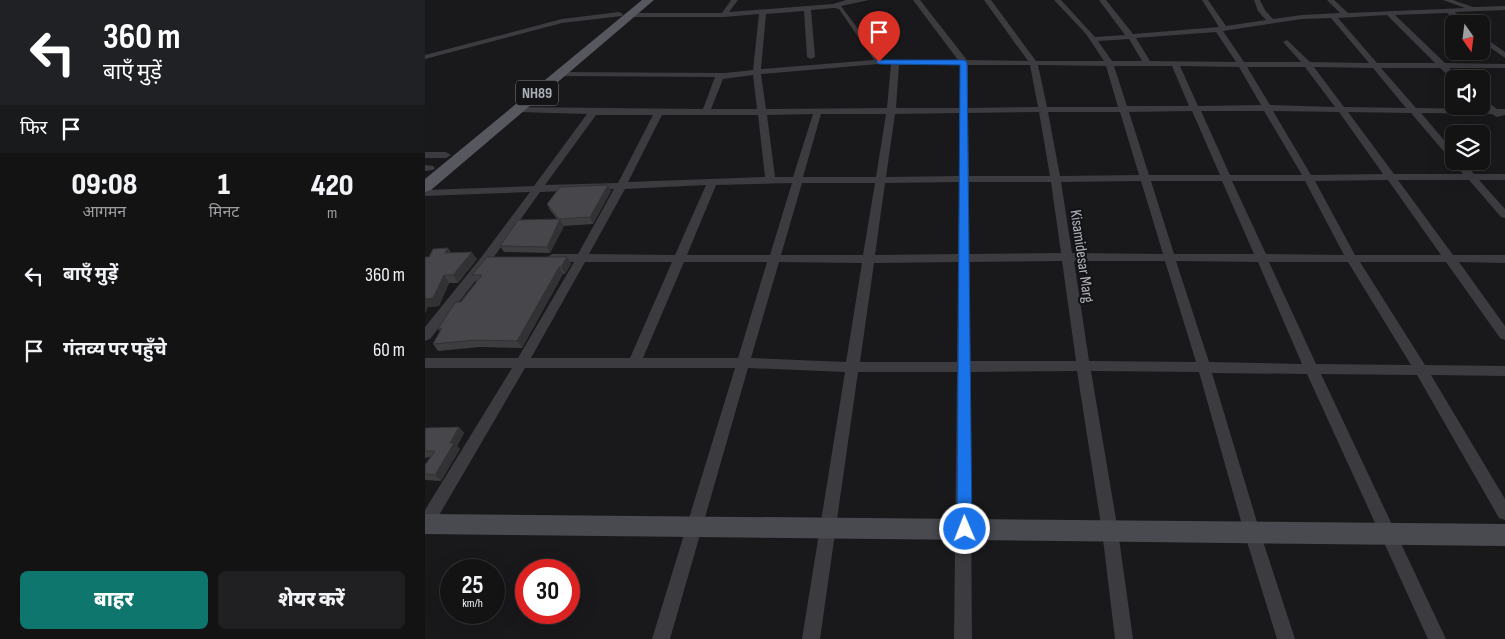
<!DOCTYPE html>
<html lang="hi">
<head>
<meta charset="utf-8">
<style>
	:root { --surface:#131314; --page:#202022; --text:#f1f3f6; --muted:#9d9ea0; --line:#323234; --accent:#0f766e }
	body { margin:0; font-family:"Sofia Sans Condensed","Noto Sans Devanagari",sans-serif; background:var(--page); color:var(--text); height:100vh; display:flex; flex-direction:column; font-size:19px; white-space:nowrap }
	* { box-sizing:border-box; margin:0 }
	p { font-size:16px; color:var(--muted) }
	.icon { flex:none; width:28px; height:28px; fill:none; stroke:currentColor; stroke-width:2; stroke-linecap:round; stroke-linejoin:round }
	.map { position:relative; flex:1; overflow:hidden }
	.drawer { display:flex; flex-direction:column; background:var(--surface); width:425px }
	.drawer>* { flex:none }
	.banner { background:#202124; color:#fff; overflow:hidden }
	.needle { width:32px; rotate:166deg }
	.buttons { position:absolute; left:1020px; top:15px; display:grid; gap:10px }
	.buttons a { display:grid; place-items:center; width:45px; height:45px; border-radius:8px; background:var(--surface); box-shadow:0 5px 20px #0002,0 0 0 1px var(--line); font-size:25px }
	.speed { position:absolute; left:15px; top:559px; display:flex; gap:10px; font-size:25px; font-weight:700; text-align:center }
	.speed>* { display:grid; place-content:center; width:65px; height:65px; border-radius:50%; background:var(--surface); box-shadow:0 5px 20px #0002,0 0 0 1px var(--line); line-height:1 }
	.speed small { font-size:12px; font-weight:400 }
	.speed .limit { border:8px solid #d22; background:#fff; color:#111 }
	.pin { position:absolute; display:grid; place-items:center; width:42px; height:42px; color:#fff; margin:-51px -21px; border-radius:50% 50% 50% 0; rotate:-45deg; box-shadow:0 0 5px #0007 }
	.pin .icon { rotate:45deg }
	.me { position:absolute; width:55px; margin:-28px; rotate:359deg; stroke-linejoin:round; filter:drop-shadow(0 0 4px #0008) }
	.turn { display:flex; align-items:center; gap:18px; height:105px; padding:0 20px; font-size:22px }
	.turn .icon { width:65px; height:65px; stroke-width:2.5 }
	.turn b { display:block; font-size:35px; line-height:42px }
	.then { display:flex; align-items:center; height:48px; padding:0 20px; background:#0003; gap:10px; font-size:19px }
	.eta { display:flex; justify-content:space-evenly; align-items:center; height:85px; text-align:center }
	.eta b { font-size:30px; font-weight:800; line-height:35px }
	.button { display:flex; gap:10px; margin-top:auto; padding:10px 20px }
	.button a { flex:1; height:58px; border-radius:8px; background:var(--accent); color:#fff; font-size:20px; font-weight:800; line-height:58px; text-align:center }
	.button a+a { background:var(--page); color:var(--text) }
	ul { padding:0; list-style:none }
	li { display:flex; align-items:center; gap:15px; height:75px; padding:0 20px }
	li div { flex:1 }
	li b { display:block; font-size:19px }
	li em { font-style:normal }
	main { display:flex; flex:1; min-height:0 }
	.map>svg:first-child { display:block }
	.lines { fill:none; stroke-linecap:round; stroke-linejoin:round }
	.street { fill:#3b3b40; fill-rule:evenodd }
	.secondary { fill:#494a50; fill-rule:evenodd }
	.primary { fill:#57585f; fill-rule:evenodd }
	.wall { fill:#3d3d40 }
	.shaded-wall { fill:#323234 }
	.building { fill:#47474b; stroke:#323234 }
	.route { fill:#1a73e8; stroke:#114b97 }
	.labels { text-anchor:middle; stroke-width:4.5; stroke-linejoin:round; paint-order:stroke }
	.shield { fill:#141416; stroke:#7f8289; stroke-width:1 }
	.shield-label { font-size:15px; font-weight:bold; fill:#adb1ba }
	.street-label { font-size:16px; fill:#adb1ba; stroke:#141416 }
</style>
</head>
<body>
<main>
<section class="drawer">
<div class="banner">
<div class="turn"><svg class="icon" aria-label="left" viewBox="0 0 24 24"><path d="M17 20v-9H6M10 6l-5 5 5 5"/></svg><div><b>360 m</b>बाएँ मुड़ें</div></div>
<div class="then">फिर<svg class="icon" aria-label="arrive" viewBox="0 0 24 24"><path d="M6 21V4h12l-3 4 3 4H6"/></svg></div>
</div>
<div class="eta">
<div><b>09:08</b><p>आगमन</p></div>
<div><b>1</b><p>मिनट</p></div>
<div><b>420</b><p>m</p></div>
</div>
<ul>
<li><svg class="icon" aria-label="left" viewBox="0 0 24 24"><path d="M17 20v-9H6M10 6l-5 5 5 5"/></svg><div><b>बाएँ मुड़ें</b></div><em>360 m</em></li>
<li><svg class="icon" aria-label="arrive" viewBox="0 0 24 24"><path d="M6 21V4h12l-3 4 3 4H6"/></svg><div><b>गंतव्य पर पहुँचे</b></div><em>60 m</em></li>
</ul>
<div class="button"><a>बाहर</a><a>शेयर करें</a></div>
</section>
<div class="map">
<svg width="1080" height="639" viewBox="0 0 1080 639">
	<rect width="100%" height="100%" fill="#19191b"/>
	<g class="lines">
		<g class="street">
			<path d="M 306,0 L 313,0 L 304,12 L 408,4 L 421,0 L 444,0 L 416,6 L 456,60 L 533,60 L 488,0 L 495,0 L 542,60 L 603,61 L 559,0 L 566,0 L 611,61 L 679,61 L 661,34 L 629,0 L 636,0 L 670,37 L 700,35 L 674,0 L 681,0 L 708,34 L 794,27 L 777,0 L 783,0 L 801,26 L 841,20 L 833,11 L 829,0 L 835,0 L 840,10 L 848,19 L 877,15 L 915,13 L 902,0 L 909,0 L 923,13 L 1040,8 L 1018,0 L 1028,0 L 1048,7 L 1080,6 L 1080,10 L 1030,12 L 1043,24 L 1035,24 L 1022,13 L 970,15 L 1020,63 L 1080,64 L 1080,68 L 1024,68 L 1035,79 L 1029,79 L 1029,81 L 1015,68 L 956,68 L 991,108 L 1061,109 L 1056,105 L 1056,97 L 1072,109 L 1080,109 L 1080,115 L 1072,117 L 1067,114 L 996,113 L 1029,152 L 1029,161 L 1038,161 L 1049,174 L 1080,174 L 1080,180 L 1054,180 L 1080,209 L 1080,218 L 1076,217 L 1044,180 L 973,180 L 1028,255 L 1080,255 L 1080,263 L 1034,262 L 1080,326 L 1080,340 L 1075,338 L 1021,262 L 935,262 L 1000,365 L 1080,366 L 1080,376 L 1006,375 L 1080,499 L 1080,520 L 1074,518 L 992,375 L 896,374 L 1021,639 L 1003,639 L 882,374 L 787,373 L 835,532 L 870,639 L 852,639 L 819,532 L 774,372 L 666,371 L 693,531 L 708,639 L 690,639 L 677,531 L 652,371 L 545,372 L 547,639 L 529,639 L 532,372 L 433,372 L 395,639 L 377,639 L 420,372 L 323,368 L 245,639 L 227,639 L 310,368 L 100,368 L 6,529 L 0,531 L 0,510 L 87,368 L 0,368 L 0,358 L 93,358 L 149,262 L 127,262 L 121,258 L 127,254 L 153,254 L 189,189 L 115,192 L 66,261 L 5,339 L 0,341 L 0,327 L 58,255 L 105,192 L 0,196 L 0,190 L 109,186 L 162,114 L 93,112 L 90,111 L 90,107 L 278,109 L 290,77 L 134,76 L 130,74 L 134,72 L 300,73 L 328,70 L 334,14 L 299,17 L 205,17 L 201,15 L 205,13 L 297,13 ZM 409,8 L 414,9 L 449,60 L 336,69 L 341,14 L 379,11 L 382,57 L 386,59 L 390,57 L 386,10 ZM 962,15 L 1010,63 L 952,63 L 913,18 ZM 906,18 L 944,63 L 885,62 L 862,40 L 858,42 L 876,62 L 819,62 L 798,31 L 877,19 ZM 791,32 L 811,62 L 725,61 L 711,38 ZM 704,39 L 717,61 L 687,61 L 673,41 ZM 454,64 L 466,64 L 462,108 L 341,109 L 336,74 ZM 474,65 L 535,65 L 535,108 L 471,108 ZM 543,65 L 605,65 L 613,107 L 543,108 ZM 613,65 L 681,66 L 693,107 L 622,107 ZM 689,66 L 747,66 L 764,106 L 702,106 ZM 755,66 L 814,67 L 836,105 L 773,106 ZM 822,67 L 880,67 L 910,107 L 845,105 ZM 889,67 L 948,68 L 981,108 L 919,107 ZM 328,75 L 332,109 L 286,109 L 298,79 ZM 767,111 L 795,175 L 724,175 L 704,112 ZM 776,111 L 839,111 L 877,175 L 805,175 ZM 848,111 L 914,112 L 958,174 L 886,175 ZM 614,112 L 625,176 L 544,176 L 543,113 ZM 623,112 L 695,112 L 714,175 L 635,176 ZM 923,112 L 986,113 L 1038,174 L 969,174 ZM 534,113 L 534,176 L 461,177 L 470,114 ZM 388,114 L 368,177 L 350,177 L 342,115 ZM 396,114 L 461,114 L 451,177 L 378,177 ZM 171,115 L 228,115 L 193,183 L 120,185 ZM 237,115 L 333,115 L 340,177 L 203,182 ZM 963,180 L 1016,255 L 930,255 L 890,181 ZM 716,181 L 738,254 L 647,253 L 636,182 ZM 726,181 L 797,181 L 829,254 L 749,254 ZM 807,181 L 880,181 L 919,255 L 841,254 ZM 534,182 L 533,254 L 450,255 L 460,183 ZM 544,182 L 626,182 L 636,253 L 544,254 ZM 367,183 L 345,255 L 262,255 L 291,185 ZM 377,183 L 450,183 L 438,255 L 356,255 ZM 281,185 L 250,255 L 164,254 L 200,189 ZM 637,261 L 651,361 L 545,361 L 544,262 ZM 649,261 L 740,261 L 771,362 L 664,361 ZM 751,261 L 833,262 L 877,364 L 784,362 ZM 160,262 L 247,262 L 205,358 L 106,358 ZM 259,262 L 342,262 L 313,358 L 218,358 ZM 354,262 L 437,263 L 421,362 L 326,358 ZM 533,262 L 532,362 L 435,362 L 449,263 ZM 844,262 L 923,262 L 986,365 L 891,364 Z"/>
			<path d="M 194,12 L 198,14 L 197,16 L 137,23 L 0,59 L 0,55 L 137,19 Z"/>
			<path d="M 1056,35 L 1080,52 L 1080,58 L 1056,41 Z"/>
			<path d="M 0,152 L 21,152 L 26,155 L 21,158 L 0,158 Z"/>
			<path d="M 0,165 L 8,166 L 10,168 L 8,170 L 0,171 Z"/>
		</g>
		<path class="secondary" d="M 0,514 L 1080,524 L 1080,546 L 0,534 Z"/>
		<path class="primary" d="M 217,0 L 229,0 L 6,190 L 0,192 L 0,179 Z"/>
	</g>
	<g class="wall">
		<path d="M 186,191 L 168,224 L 139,226 L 125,253 L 79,252 L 75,246 L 132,219 L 125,210 L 122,204 Z"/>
		<path d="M 23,248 L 26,253 L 52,259 L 33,283 L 24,283 L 14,306 L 3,307 L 4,257 Z"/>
		<path d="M 142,257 L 146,264 L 140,274 L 138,274 L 97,348 L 55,347 L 13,351 L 8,344 L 15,331 L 13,329 L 51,282 L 47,275 Z"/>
		<path d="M 34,427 L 39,433 L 32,446 L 35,449 L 16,481 L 0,480 L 0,465 L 5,457 L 0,458 L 0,428 Z"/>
	</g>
	<g class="shaded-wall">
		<path d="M 183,185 L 186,191 L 168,224 L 165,217 Z"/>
		<path d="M 135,219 L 139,226 L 125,253 L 122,247 Z"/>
		<path d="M 23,248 L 28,255 L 20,253 Z"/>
		<path d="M 47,252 L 52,259 L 33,283 L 28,275 Z"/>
		<path d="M 142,257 L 146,264 L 140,274 L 136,267 Z"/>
		<path d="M 134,267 L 138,274 L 97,348 L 92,341 Z"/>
		<path d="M 19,275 L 24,283 L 14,306 L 3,307 L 0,313 L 0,299 Z"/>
		<path d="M 34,427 L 39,433 L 32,446 L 35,449 L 16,481 L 10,475 L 25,443 Z"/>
	</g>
	<g class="building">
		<path d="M 183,185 L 165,217 L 135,219 L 122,247 L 75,246 L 93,220 L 134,219 L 122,204 L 135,187 Z"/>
		<path d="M 23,248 L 20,253 L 47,252 L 28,275 L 19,275 L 8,298 L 0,299 L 0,257 L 4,257 L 8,249 Z"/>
		<path d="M 62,257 L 142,257 L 136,267 L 134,267 L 92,341 L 50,340 L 8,344 L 17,328 L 13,329 L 25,310 L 31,302 L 36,302 L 57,275 L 47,275 Z"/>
		<path d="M 34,427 L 25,443 L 29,443 L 10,475 L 0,474 L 0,465 L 10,451 L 0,451 L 0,428 Z"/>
	</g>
	<path class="route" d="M 452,60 L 539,60 L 542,62 L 547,529 L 545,534 L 540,536 L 534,534 L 532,529 L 535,65 L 454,64 L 451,62 Z"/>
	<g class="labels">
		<rect class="shield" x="91" y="80.5" width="42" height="25" rx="4"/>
		<g class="shield-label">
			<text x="112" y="98">NH89</text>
		</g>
		<g class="street-label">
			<text transform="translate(658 256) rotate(82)" y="6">Kisamidesar Marg</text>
		</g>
	</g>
</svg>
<div class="buttons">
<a><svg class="needle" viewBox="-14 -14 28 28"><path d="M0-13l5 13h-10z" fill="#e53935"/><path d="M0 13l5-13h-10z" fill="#9d9ea0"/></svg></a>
<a><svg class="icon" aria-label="sound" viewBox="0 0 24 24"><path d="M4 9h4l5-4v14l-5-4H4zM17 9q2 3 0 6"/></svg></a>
<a><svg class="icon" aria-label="layers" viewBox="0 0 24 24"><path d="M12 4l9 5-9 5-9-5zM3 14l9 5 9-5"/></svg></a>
</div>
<div class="speed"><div>25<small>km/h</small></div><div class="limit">30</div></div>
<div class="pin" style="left:454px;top:62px;background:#d93025"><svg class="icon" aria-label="arrive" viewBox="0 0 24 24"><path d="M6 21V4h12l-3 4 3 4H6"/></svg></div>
<svg class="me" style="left:540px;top:529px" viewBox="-20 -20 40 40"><circle r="17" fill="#1a73e8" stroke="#fff" stroke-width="3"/><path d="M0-11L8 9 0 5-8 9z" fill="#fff"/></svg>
</div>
</main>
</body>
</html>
